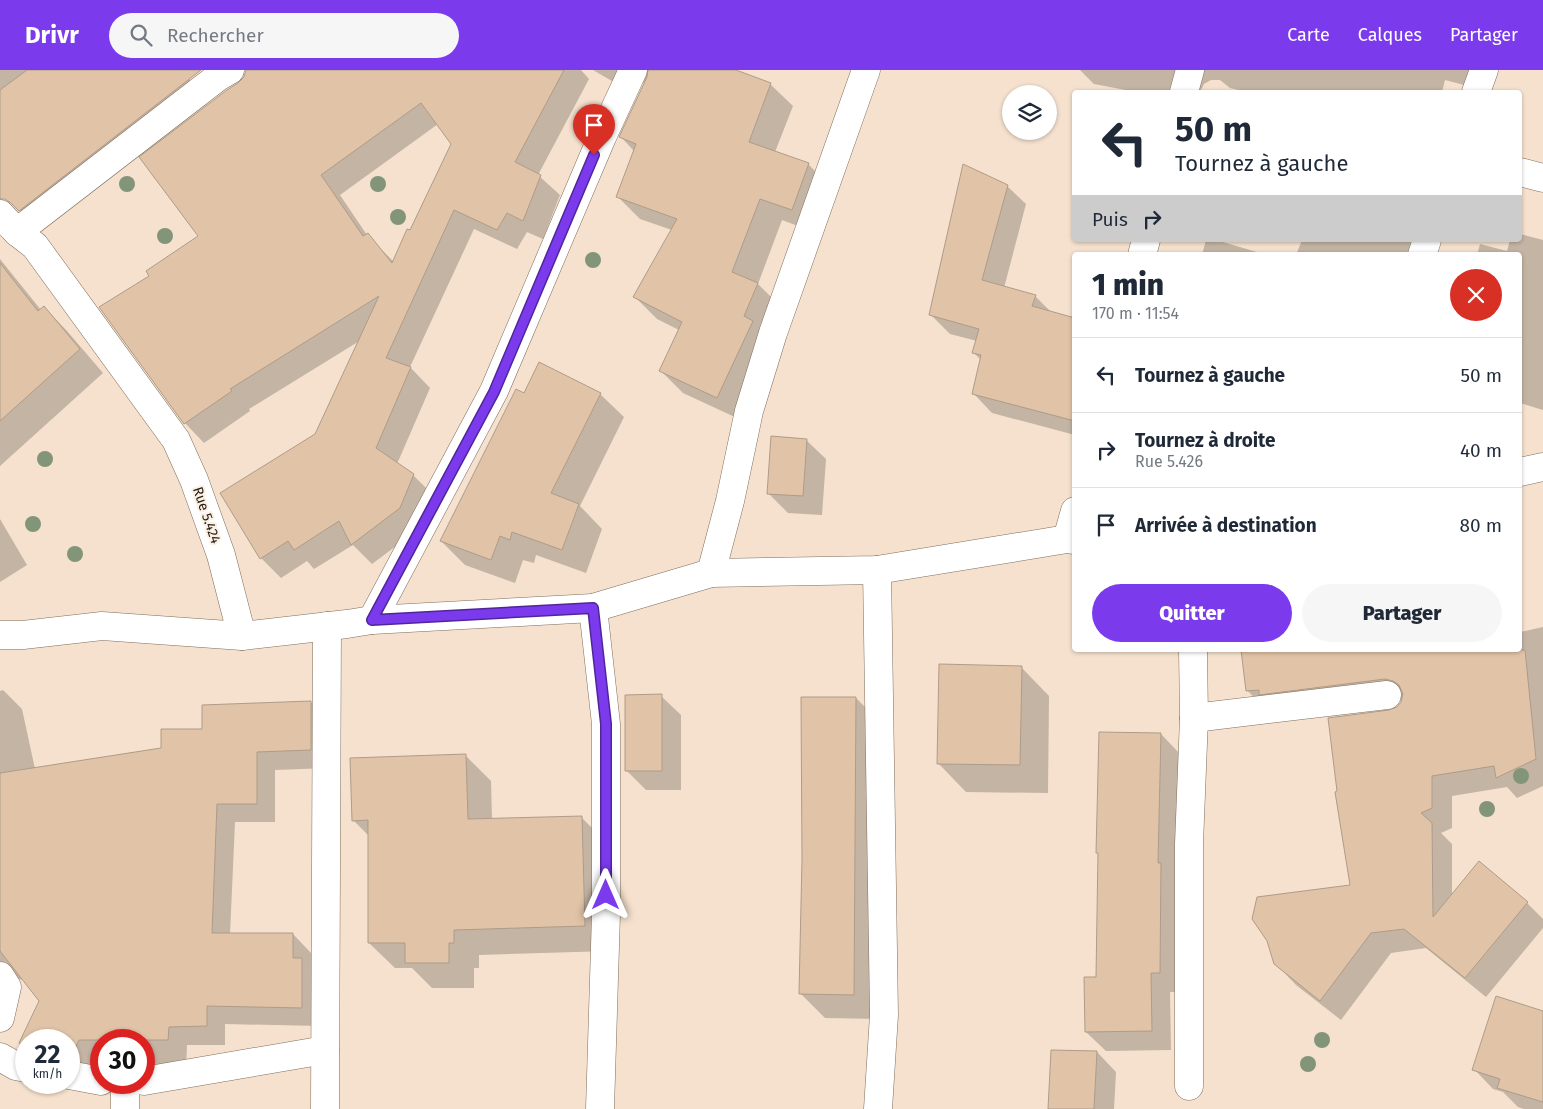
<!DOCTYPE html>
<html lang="fr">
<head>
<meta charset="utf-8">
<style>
	:root { --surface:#fff; --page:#f6f6f7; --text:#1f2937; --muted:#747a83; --line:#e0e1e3; --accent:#7c3aed }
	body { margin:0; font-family:"Fira Sans",sans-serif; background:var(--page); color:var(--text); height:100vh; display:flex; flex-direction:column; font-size:19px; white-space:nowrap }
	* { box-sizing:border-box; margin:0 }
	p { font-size:16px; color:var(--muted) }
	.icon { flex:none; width:28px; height:28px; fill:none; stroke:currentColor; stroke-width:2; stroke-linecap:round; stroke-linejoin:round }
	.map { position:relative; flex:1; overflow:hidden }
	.side { position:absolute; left:1072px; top:182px; width:450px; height:400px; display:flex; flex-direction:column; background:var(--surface); border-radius:5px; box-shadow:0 1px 4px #0004 }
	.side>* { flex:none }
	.banner { position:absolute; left:1072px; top:20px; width:450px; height:152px; border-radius:5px; box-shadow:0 1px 4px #0004; background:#fff; color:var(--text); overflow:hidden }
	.buttons { position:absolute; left:1002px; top:15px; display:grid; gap:10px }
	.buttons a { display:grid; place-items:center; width:55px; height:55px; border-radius:50%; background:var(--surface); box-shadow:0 1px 4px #0004; font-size:25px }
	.speed { position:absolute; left:15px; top:959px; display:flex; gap:10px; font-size:25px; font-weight:700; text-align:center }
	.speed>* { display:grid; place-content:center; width:65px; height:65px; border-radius:50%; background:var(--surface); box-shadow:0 1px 4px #0004; line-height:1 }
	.speed small { font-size:12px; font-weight:400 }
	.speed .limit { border:8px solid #d22; background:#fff; color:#111 }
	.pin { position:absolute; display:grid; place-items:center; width:42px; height:42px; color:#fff; margin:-51px -21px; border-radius:50% 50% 50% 0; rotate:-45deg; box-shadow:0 0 5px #0007 }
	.pin .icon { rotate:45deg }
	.me { position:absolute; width:55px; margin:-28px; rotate:0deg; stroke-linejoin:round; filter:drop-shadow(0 0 4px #0008) }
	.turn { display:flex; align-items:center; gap:18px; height:105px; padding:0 20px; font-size:22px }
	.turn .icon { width:65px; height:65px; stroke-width:2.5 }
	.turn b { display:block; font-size:35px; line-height:42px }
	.then { display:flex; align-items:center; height:48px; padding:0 20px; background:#0003; gap:10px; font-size:19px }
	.round { display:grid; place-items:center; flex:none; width:52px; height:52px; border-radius:26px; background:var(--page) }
	.summary { display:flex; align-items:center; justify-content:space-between; height:85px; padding:0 20px }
	h1 { font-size:30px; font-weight:800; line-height:38px }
	.primary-button { display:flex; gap:10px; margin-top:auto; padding:10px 20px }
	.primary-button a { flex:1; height:58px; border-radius:30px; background:var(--accent); color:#fff; font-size:20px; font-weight:800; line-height:58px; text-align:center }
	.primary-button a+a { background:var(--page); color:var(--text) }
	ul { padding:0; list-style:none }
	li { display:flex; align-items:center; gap:15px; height:75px; padding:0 20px; border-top:1px solid var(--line) }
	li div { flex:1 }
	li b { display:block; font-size:19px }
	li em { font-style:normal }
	header { display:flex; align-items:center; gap:30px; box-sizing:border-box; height:70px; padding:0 25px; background:var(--accent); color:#fff }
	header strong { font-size:24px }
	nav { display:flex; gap:28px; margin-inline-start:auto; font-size:18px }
	.search { width:350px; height:45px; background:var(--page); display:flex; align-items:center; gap:12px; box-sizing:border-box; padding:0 18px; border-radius:28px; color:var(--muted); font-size:19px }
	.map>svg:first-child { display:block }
	.shadow { fill:#0003; fill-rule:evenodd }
	.building { fill:#e1c4a7; stroke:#ae9b89; fill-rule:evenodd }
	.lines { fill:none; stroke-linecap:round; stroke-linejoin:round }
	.minor-casing { stroke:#7f6e5c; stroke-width:29 }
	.minor { stroke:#fff; stroke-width:28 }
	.tree { fill:#829579 }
	.route-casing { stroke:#51269a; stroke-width:12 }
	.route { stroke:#7c3aed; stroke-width:9 }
	.labels { text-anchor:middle; stroke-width:4; stroke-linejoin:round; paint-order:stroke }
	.street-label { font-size:14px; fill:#272019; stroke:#fcf0e4 }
</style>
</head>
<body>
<header>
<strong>Drivr</strong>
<div class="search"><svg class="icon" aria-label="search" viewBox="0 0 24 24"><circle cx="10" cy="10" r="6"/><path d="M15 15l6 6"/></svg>Rechercher</div>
<nav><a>Carte</a><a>Calques</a><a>Partager</a></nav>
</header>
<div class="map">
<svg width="1543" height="1039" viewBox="0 0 1543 1039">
	<rect width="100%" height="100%" fill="#f5e1ce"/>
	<g class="shadow">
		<path d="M 0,0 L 183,0 L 207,34 L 41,162 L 20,140 L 0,115 Z"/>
		<path d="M 297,0 L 581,0 L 589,9 L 538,105 L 560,125 L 543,169 L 527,162 L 517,179 L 474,159 L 410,297 L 430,318 L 397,394 L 413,405 L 433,425 L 420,458 L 372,494 L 353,475 L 314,499 L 307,491 L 281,508 L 261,488 L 361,270 L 249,339 L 250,341 L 204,373 L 185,353 L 151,207 L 199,167 ZM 438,54 L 452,74 L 411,162 L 394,192 L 367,165 L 340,125 Z"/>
		<path d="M 593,0 L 733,0 L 770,14 L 793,36 L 775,82 L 808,94 L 830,116 L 814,162 L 782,150 L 758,214 L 780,236 L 739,349 L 683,323 L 661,301 L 679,260 L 657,249 L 635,227 L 672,160 L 640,149 L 617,126 L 634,81 L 621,67 L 647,9 L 641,15 L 636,25 Z"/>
		<path d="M 1080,0 L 1473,0 L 1468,16 L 1445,10 L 1442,22 L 1247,22 L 1230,18 L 1220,10 L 1211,10 L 1204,14 L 1200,22 L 1136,22 L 1094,14 Z"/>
		<path d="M 1007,116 L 1026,134 L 1004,218 L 1035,226 L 1052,243 L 1075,249 L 1075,365 L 992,343 L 974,324 L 981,290 L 974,283 L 977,271 L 950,264 L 931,245 Z"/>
		<path d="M 1520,164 L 1543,170 L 1543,340 L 1520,333 L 1520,185 L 1477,185 L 1480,174 L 1507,181 L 1510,170 L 1520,170 Z"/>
		<path d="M 1206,170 L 1216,170 L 1267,185 L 1202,185 Z"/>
		<path d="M 1302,170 L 1427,170 L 1422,185 L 1296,185 Z"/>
		<path d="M 0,189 L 41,240 L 44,237 L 67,261 L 103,303 L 0,396 Z"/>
		<path d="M 600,324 L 624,347 L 580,436 L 602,459 L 586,503 L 536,485 L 534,493 L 523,490 L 515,513 L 465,495 L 441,471 L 525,325 Z"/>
		<path d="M 806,370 L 826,389 L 822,445 L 788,443 L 769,424 Z"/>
		<path d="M 0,449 L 27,495 L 0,512 Z"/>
		<path d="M 1543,557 L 1543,716 L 1517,728 L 1507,717 L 1452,726 L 1452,758 L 1441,763 L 1452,774 L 1452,826 L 1527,833 L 1543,849 L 1543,858 L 1486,927 L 1426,878 L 1391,883 L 1341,950 L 1296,915 L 1276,894 L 1268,871 L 1351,816 L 1389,642 L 1397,639 L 1404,630 L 1281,644 L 1267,641 L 1247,620 L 1243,580 L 1520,580 L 1520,562 Z"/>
		<path d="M 1021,597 L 1049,626 L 1048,723 L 966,722 L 938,693 Z"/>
		<path d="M 3,620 L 22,639 L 35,699 L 163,679 L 204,661 L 311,632 L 329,651 L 329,698 L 275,700 L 275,752 L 235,752 L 230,864 L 293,864 L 311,883 L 311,900 L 320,908 L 320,956 L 225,954 L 225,975 L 187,975 L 186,998 L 144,997 L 144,970 L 101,970 L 101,996 L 94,996 L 89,1008 L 69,1006 L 69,970 L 26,970 L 26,979 L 21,973 L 69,873 L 27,910 L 18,909 L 10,911 L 0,934 L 0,621 Z"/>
		<path d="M 661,626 L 681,645 L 681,720 L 646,720 L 627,701 Z"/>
		<path d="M 856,628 L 880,652 L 878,949 L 825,948 L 801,924 Z"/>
		<path d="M 1161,664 L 1180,684 L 1179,922 L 1170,922 L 1171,980 L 1106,981 L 1086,962 L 1098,908 L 1100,785 L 1098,783 Z"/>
		<path d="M 465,685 L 491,711 L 492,749 L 581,747 L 607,773 L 610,881 L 479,885 L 479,898 L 474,898 L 474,918 L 432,918 L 412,898 L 395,898 L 369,873 L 369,766 L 353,750 Z"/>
		<path d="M 1543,942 L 1543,1039 L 1524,1039 L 1518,1037 L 1503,1022 L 1493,1019 L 1474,999 Z"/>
		<path d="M 1097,982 L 1116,1002 L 1114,1039 L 1050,1039 Z"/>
	</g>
	<g class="building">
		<path d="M 27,0 L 201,0 L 19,141 L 11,133 L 5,129 L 0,129 L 0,20 Z"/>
		<path d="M 246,0 L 564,0 L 515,92 L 541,105 L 523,151 L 507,143 L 497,160 L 454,140 L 386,288 L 411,297 L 376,378 L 414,404 L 400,438 L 351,475 L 339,451 L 294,480 L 288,471 L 260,489 L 220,423 L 315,364 L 379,226 L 230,319 L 232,321 L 184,354 L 99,237 L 149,206 L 146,201 L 198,166 L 139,87 L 227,20 L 238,13 L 244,7 ZM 421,33 L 451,74 L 410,160 L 407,159 L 392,193 L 368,163 L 363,166 L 321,105 Z"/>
		<path d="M 648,0 L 736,0 L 771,13 L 749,72 L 809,93 L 792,140 L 760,129 L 732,202 L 758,213 L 744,246 L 753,251 L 717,328 L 659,301 L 682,252 L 633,227 L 677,149 L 616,127 L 636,74 L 619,67 L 647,7 Z"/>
		<path d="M 963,94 L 1008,115 L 982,210 L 1036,225 L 1032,236 L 1075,248 L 1075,351 L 972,324 L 981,285 L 972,283 L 979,259 L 929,245 Z"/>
		<path d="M 0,193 L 38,241 L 44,236 L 80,279 L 0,351 Z"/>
		<path d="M 539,292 L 601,323 L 551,423 L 579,434 L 562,480 L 512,462 L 510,470 L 500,466 L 491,490 L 440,471 L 516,319 L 524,323 Z"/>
		<path d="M 771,366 L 807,369 L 803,426 L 767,424 Z"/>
		<path d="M 1241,580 L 1525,580 L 1536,689 L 1496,708 L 1494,696 L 1432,706 L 1432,738 L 1421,743 L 1432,753 L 1433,847 L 1479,791 L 1528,832 L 1465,908 L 1404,859 L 1371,863 L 1320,931 L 1274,894 L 1267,871 L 1252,849 L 1257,827 L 1350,815 L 1335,722 L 1337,721 L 1328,648 L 1389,640 L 1397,637 L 1401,632 L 1403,624 L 1399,615 L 1393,611 L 1385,609 L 1259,625 L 1259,620 L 1246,621 Z"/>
		<path d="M 939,594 L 1022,596 L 1020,695 L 937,694 Z"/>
		<path d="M 662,624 L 662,701 L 625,701 L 625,625 Z"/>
		<path d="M 801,627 L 856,627 L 854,925 L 799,924 L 802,789 Z"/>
		<path d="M 311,631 L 311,680 L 257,682 L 257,734 L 217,734 L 212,863 L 293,863 L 293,888 L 302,888 L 302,938 L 207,936 L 207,956 L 169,957 L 168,970 L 79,970 L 70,990 L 69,990 L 69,970 L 26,970 L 26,977 L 19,973 L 39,931 L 0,881 L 0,703 L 161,678 L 161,659 L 202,659 L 202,635 Z"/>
		<path d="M 1099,662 L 1161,663 L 1158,793 L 1161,793 L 1160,903 L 1151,903 L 1152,961 L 1085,962 L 1084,907 L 1096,907 L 1098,783 L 1096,783 Z"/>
		<path d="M 466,684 L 468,749 L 582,746 L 585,856 L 454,860 L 454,873 L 449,873 L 449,893 L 405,893 L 405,873 L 368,873 L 368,750 L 352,751 L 350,688 Z"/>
		<path d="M 1496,926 L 1543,941 L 1543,1032 L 1497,1018 L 1500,1009 L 1472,1000 Z"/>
		<path d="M 1051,980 L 1097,981 L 1094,1039 L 1048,1039 Z"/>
	</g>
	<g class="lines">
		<defs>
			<g id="minor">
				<path d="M 1184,22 L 1190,0"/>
				<path d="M 1476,22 L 1484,0"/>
				<path d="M 1520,102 L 1543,108"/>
				<path d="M 0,144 L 17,162 L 35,176 L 176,370 L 194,410 L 221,485 L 242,566 L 102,556 L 23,565 L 0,565"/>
				<path d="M 17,162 L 218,7 L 230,0"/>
				<path d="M 1142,185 L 1146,170"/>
				<path d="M 1422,185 L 1427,170"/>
				<path d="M 1520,402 L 1543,397"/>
				<path d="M 1067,469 L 1075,441"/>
				<path d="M 877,500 L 884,945 L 878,1039"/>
				<path d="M 711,503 L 730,431 L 749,341 L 773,263 L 866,0"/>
				<path d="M 593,538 L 606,654 L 606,844 L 600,1039"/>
				<path d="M 372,550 L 494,321 L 602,67 L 633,0"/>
				<path d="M 242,566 L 347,554 L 372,550 L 593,538 L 711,503 L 877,500 L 1067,469 L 1075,470"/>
				<path d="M 1194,648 L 1387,625"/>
				<path d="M 0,906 L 7,917 L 0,948"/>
				<path d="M 0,987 L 16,996 L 26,998"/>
				<path d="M 69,1005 L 101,1011"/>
				<path d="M 144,1011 L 325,980"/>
				<path d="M 125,1015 L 125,1039"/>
				<path d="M 1189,1016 L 1189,774 L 1194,648 L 1193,580"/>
				<path d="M 325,1039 L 327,556"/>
			</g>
		</defs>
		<use href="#minor" class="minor-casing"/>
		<use href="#minor" class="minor"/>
	</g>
	<g class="tree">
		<circle cx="127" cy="114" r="8"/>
		<circle cx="378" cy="114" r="8"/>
		<circle cx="398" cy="147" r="8"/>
		<circle cx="165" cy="166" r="8"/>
		<circle cx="593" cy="190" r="8"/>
		<circle cx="45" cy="389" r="8"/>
		<circle cx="33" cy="454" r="8"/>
		<circle cx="75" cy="484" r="8"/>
		<circle cx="1521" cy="706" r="8"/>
		<circle cx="1487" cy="739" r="8"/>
		<circle cx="1322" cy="970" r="8"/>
		<circle cx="1308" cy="994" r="8"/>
	</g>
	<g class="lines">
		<defs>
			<path id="route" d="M 594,85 L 494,322 L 372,550 L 593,538 L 606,654 L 606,825"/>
		</defs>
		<use href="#route" class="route-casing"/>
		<use href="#route" class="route"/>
	</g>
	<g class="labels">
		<g class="street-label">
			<text transform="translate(207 445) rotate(71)" y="5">Rue 5.424</text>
		</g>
	</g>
</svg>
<div class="buttons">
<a><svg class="icon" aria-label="layers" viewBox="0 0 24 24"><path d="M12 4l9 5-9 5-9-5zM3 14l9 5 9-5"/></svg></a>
</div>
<div class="speed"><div>22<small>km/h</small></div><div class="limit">30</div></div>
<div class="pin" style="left:594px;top:85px;background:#d93025"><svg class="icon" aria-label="arrive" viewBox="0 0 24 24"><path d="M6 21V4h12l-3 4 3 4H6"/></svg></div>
<svg class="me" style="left:606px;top:825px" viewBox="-20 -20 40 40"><path d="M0-17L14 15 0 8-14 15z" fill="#7c3aed" stroke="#fff" stroke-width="4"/></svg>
<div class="banner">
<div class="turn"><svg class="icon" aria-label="left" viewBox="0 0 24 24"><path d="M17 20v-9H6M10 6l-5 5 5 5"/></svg><div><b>50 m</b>Tournez à gauche</div></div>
<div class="then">Puis<svg class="icon" aria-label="right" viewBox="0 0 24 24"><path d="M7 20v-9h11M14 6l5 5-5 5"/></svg></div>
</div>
<section class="side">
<div class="summary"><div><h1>1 min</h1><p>170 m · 11:54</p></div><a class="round" style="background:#d93025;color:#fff"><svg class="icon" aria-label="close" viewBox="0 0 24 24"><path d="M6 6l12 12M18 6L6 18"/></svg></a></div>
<ul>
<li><svg class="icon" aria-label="left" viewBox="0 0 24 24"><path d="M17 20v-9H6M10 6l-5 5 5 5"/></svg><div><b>Tournez à gauche</b></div><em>50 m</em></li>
<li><svg class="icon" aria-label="right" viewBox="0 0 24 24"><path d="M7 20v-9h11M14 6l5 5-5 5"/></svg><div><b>Tournez à droite</b><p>Rue 5.426</p></div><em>40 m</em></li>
<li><svg class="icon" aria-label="arrive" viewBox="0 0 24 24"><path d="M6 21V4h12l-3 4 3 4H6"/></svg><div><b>Arrivée à destination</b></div><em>80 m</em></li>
</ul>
<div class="primary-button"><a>Quitter</a><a>Partager</a></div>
</section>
</div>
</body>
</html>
